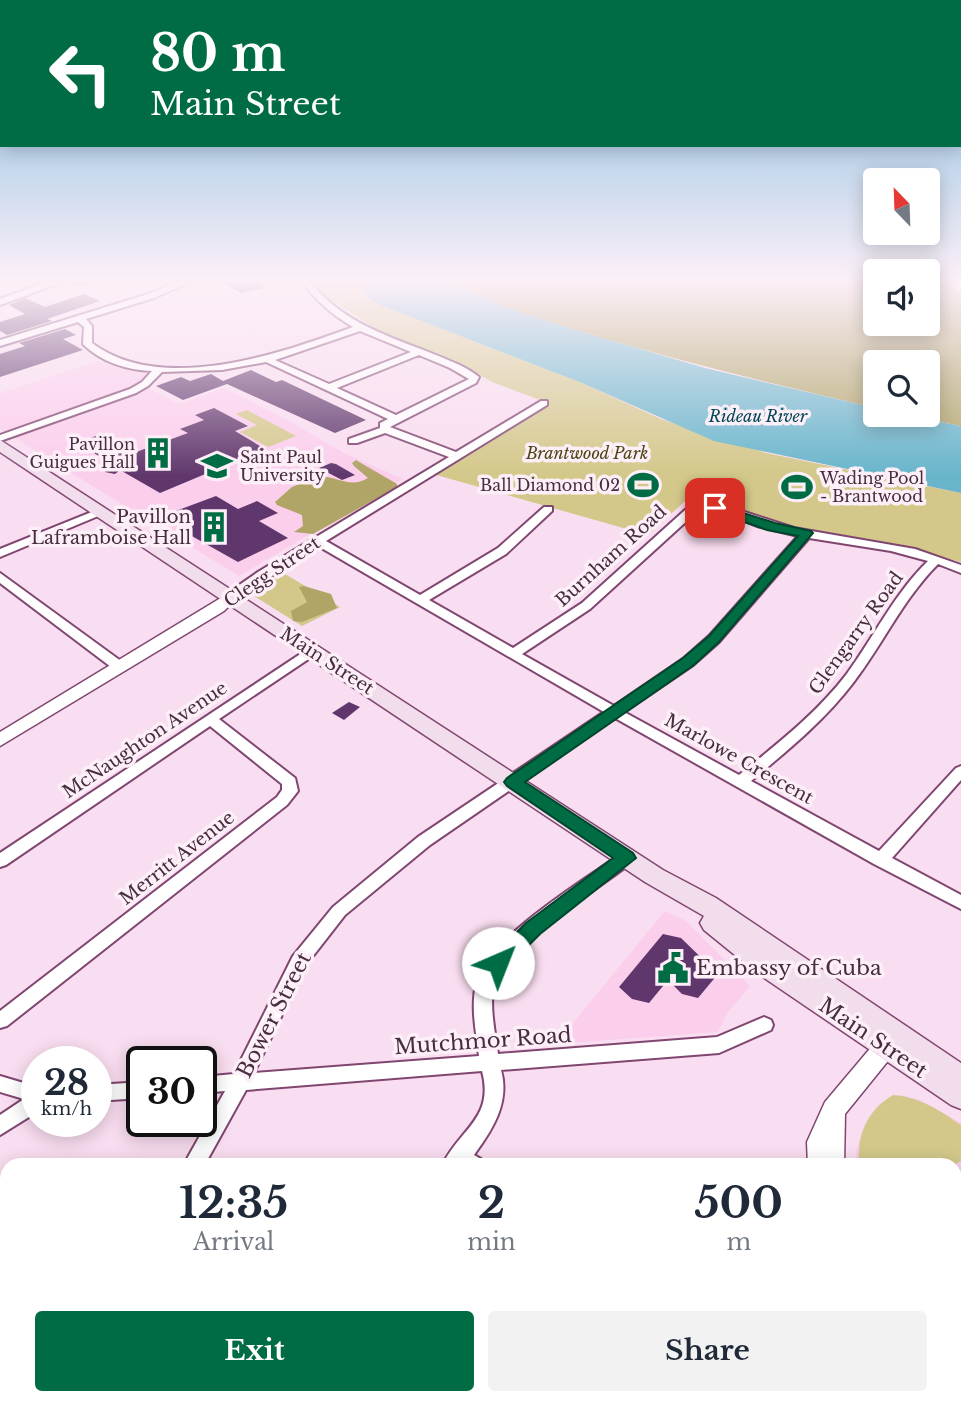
<!DOCTYPE html>
<html lang="en">
<head>
<meta charset="utf-8">
<style>
	:root { --surface:#fff; --page:#f2f2f3; --text:#1f2937; --muted:#747a83; --accent:#006c43 }
	body { margin:0; font-family:"Libre Baskerville",serif; background:var(--page); color:var(--text); height:100vh; display:flex; flex-direction:column; font-size:26px; white-space:nowrap }
	* { box-sizing:border-box; margin:0 }
	p { font-size:23px; color:var(--muted) }
	.icon { flex:none; width:38px; height:38px; fill:none; stroke:currentColor; stroke-width:2; stroke-linecap:round; stroke-linejoin:round }
	.map { position:relative; flex:1; overflow:hidden }
	.drawer { position:absolute; left:0px; top:1158px; width:962px; height:247px; display:flex; flex-direction:column; background:var(--surface); border-radius:21px 21px 0 0; box-shadow:0 4px 18px #0003 }
	.drawer>* { flex:none }
	.guide { position:absolute; left:0px; top:0px; width:962px; height:147px; box-shadow:0 4px 18px #0003; background:#006c43; color:#fff; overflow:hidden }
	.needle { width:46px; rotate:337deg }
	.tools { position:absolute; left:863px; top:168px; display:grid; gap:14px }
	.tools a { display:grid; place-items:center; width:77px; height:77px; border-radius:7px; background:var(--surface); box-shadow:0 4px 18px #0003; font-size:35px }
	.speed { position:absolute; left:21px; top:1046px; display:flex; gap:14px; font-size:35px; font-weight:700; text-align:center }
	.speed>* { display:grid; place-content:center; width:91px; height:91px; border-radius:50%; background:var(--surface); box-shadow:0 4px 18px #0003; line-height:1 }
	.speed small { font-size:18px; font-weight:400 }
	.speed .limit { border:4px solid #111; border-radius:10px; background:#fff; color:#111 }
	.pin { position:absolute; display:grid; place-items:center; width:60px; height:60px; color:#fff; margin:-30px; border-radius:14px; box-shadow:0 4px 10px #0006 }
	.me { position:absolute; width:77px; margin:-38px; rotate:44deg; stroke-linejoin:round; filter:drop-shadow(0 0 5px #0008) }
	.turn { display:flex; align-items:center; gap:24px; height:147px; padding:0 35px; font-size:32px }
	.turn .icon { width:91px; height:91px; stroke-width:2.5 }
	.turn b { display:block; font-size:49px; line-height:60px }
	.eta { display:flex; justify-content:space-evenly; align-items:center; height:119px; text-align:center }
	.eta b { font-size:42px; font-weight:800; line-height:49px }
	.primary-button { display:flex; gap:14px; margin-top:auto; padding:14px 35px }
	.primary-button a { flex:1; height:80px; border-radius:7px; background:var(--accent); color:#fff; font-size:28px; font-weight:800; line-height:80px; text-align:center }
	.primary-button a+a { background:var(--page); color:var(--text) }
	.map>svg:first-child { display:block }
	.built { fill:#fbceec }
	.green { fill:#d3c88a }
	.forest { fill:#b0a467 }
	.water { fill:#68b5cb }
	.building { fill:#60376c }
	.lines { fill:none; stroke-linecap:round; stroke-linejoin:round }
	.minor-casing { stroke:#804670; stroke-width:4 }
	.tertiary-casing { stroke:#804670; stroke-width:3 }
	.secondary-casing { stroke:#804670; stroke-width:3 }
	.minor { fill:#fff; fill-rule:evenodd }
	.tertiary { fill:#fff; fill-rule:evenodd }
	.secondary { fill:#f1ddeb; fill-rule:evenodd }
	.route { fill:#006c43; stroke:#00462c; stroke-width:2 }
	.labels { text-anchor:middle; stroke-width:7; stroke-linejoin:round; paint-order:stroke }
	.far-water-label { font-size:16px; font-style:italic; fill:#004857; stroke:#fdeff8 }
	.far-poi-label { font-size:16px; fill:#472d3f; stroke:#fdeff8; text-anchor:end }
	.far-park-label { font-size:16px; font-style:italic; fill:#4c4312; stroke:#fdeff8 }
	.poi-label { font-size:18px; fill:#472d3f; stroke:#fdeff8; text-anchor:end }
	.street-label { font-size:18px; fill:#472d3f; stroke:#fdeff8 }
	.near-poi-label { font-size:21px; fill:#472d3f; stroke:#fdeff8; text-anchor:start }
	.near-street-label { font-size:21px; fill:#472d3f; stroke:#fdeff8 }
</style>
</head>
<body>
<div class="map">
<svg width="961" height="1404" viewBox="0 0 961 1404">
	<rect width="100%" height="100%" fill="#f9ddf0"/>
	<g class="built">
		<path d="M 98,361 L 133,370 L 165,372 L 150,385 L 150,389 L 179,404 L 224,388 L 288,420 L 344,453 L 403,479 L 239,576 L 0,429 L 0,393 Z"/>
		<path d="M 665,911 L 686,921 L 750,986 L 728,1012 L 718,1032 L 567,1043 L 573,1023 Z"/>
		<path d="M 900,1095 L 920,1100 L 961,1123 L 961,1345 L 956,1344 L 956,1166 L 857,1165 L 856,1151 L 865,1124 L 879,1104 Z"/>
	</g>
	<g class="green">
		<path d="M 313,279 L 352,279 L 375,303 L 582,383 L 661,419 L 766,453 L 961,493 L 961,562 L 887,543 L 777,523 L 694,496 L 685,501 L 648,535 L 433,474 L 548,403 L 492,382 L 463,365 L 374,328 L 327,297 Z"/>
		<path d="M 247,410 L 296,436 L 268,447 L 240,432 L 257,425 L 236,414 Z"/>
		<path d="M 280,571 L 340,607 L 302,626 L 251,594 L 259,583 Z"/>
		<path d="M 893,1095 C 920,1097 939,1110 961,1125 L 961,1161 L 952,1166 L 859,1165 C 857,1136 866,1111 893,1095 Z"/>
	</g>
	<g class="forest">
		<path d="M 446,279 L 875,279 L 875,324 L 928,324 L 928,279 L 944,279 L 961,292 L 961,426 L 905,415 L 928,415 L 928,362 L 875,362 L 875,408 C 785,387 695,365 606,339 C 552,323 495,308 446,279 Z"/>
		<path d="M 356,460 L 397,484 L 397,487 L 313,534 L 294,532 L 303,526 L 302,515 L 277,505 L 275,502 L 292,487 L 316,477 C 335,474 349,490 368,478 L 354,466 L 352,463 Z"/>
		<path d="M 304,586 L 331,594 L 337,608 L 302,622 L 293,621 L 291,611 L 307,602 L 299,587 Z"/>
	</g>
	<path class="water" d="M 352,279 L 446,279 L 508,308 L 572,329 L 705,368 L 875,408 L 875,415 L 905,415 L 961,426 L 961,493 L 714,441 L 582,383 L 375,303 Z"/>
	<g class="building">
		<path d="M 216,279 L 254,279 L 265,288 L 241,293 Z"/>
		<path d="M 84,294 L 100,301 L 47,319 L 52,321 L 7,335 L 0,331 L 0,322 L 25,314 L 9,305 L 25,298 L 45,307 Z"/>
		<path d="M 65,329 L 76,335 L 63,339 L 83,350 L 0,377 L 0,354 L 25,346 L 19,343 Z"/>
		<path d="M 251,370 L 276,382 L 282,380 L 366,420 L 335,433 L 227,384 L 183,400 L 156,386 L 181,377 L 190,381 L 211,374 L 223,381 Z"/>
		<path d="M 214,408 L 248,426 L 235,431 L 265,449 L 160,493 L 120,470 L 115,474 L 105,472 L 109,462 L 77,443 L 96,436 L 128,455 L 188,433 L 180,429 L 204,420 L 195,415 Z"/>
		<path d="M 331,463 L 336,464 L 355,475 L 342,480 L 319,468 Z"/>
		<path d="M 216,496 L 238,509 L 257,501 L 278,513 L 259,521 L 288,538 L 238,562 L 190,535 L 193,534 L 165,515 Z"/>
		<path d="M 349,702 L 360,707 L 344,720 L 332,713 Z"/>
		<path d="M 663,934 L 681,938 L 718,974 L 698,998 L 682,994 L 668,980 L 649,1003 L 632,999 L 619,987 Z"/>
	</g>
	<g class="lines">
		<defs>
			<g id="minor">
				<path d="M 55,279 L 97,279 L 80,284 L 65,281 L 0,305 L 0,299 Z"/>
				<path d="M 185,279 L 197,279 L 154,298 L 86,319 L 92,326 L 92,343 C 161,395 280,354 353,327 C 331,314 315,300 300,279 L 308,279 C 338,319 381,334 426,351 C 443,358 464,365 479,377 L 476,383 L 390,427 L 456,452 L 541,401 L 547,401 L 547,405 L 326,541 L 420,595 L 498,548 L 544,507 L 552,507 L 552,511 L 506,554 L 429,600 L 513,648 L 582,603 L 694,502 L 720,504 L 794,528 L 915,549 L 961,565 L 961,573 L 938,564 C 903,599 883,644 853,683 C 824,721 787,751 751,781 L 879,851 L 956,768 L 961,766 L 961,780 L 892,858 L 961,895 L 961,909 L 874,864 L 615,718 L 430,845 L 345,915 L 306,965 L 254,1073 L 479,1056 C 476,1032 470,1004 477,981 C 491,936 583,881 621,854 L 633,854 L 635,858 L 633,862 C 603,884 502,950 494,983 C 489,1006 495,1032 498,1054 L 717,1037 L 764,1017 L 771,1020 L 773,1025 L 771,1030 L 719,1053 L 501,1070 C 510,1102 493,1129 474,1155 L 481,1159 L 484,1166 L 442,1166 C 458,1130 495,1119 482,1071 L 246,1090 L 204,1166 L 183,1166 L 225,1091 L 201,1093 L 201,1077 L 234,1074 L 293,956 L 333,907 L 418,837 L 604,712 L 318,546 L 233,601 L 225,601 L 223,598 L 225,595 L 258,572 L 449,457 L 385,433 L 357,443 L 349,443 L 349,439 L 380,428 L 380,423 L 388,419 L 266,362 L 222,370 L 162,372 L 148,386 L 136,393 L 0,441 L 0,435 L 130,389 L 142,382 L 152,371 C 127,370 101,362 83,344 L 84,327 L 78,322 L 0,346 L 0,340 L 148,294 ZM 360,331 L 411,352 L 329,384 L 275,360 ZM 419,355 L 450,368 L 469,379 L 396,415 L 337,388 ZM 701,508 L 713,509 L 757,526 L 798,536 L 709,636 L 683,659 L 614,706 L 522,654 L 590,609 ZM 809,538 L 891,551 L 928,561 C 894,594 874,637 846,675 C 816,714 777,744 739,775 L 624,712 L 693,665 L 719,642 Z"/>
				<path d="M 99,509 L 103,510 L 103,514 L 0,557 L 0,549 Z"/>
				<path d="M 0,573 L 125,664 L 127,667 L 125,670 L 115,670 L 0,583 Z"/>
				<path d="M 311,647 L 316,648 L 318,651 L 316,654 L 219,719 L 295,778 L 298,791 L 287,805 L 7,1026 L 0,1028 L 0,1011 L 277,797 L 282,790 L 282,784 L 210,726 L 6,865 L 0,867 L 0,853 Z"/>
				<path d="M 0,1076 L 37,1087 L 37,1112 L 0,1135 L 0,1115 L 24,1099 L 0,1092 Z"/>
				<path d="M 142,1082 L 142,1098 L 96,1101 L 96,1085 Z"/>
				<path d="M 7,1347 L 7,1375 L 0,1378 L 0,1350 Z"/>
				<path d="M 237,1398 L 264,1398 L 261,1404 L 235,1404 Z"/>
				<path d="M 534,1398 L 560,1398 L 557,1404 L 532,1404 Z"/>
			</g>
			<g id="tertiary">
				<path d="M 229,593 L 237,598 L 224,611 L 0,746 L 0,732 Z"/>
				<path d="M 892,1029 L 900,1032 L 904,1039 L 900,1046 L 845,1114 L 844,1166 L 808,1166 L 807,1142 L 825,1102 L 884,1032 Z"/>
				<rect x="816" y="1398" width="30" height="6"/>
			</g>
			<path id="secondary" d="M 0,440 L 663,870 L 716,898 L 961,1063 L 961,1109 L 951,1105 L 757,973 L 704,930 L 700,923 L 704,916 L 645,882 L 0,452 Z"/>
		</defs>
		<use href="#minor" class="minor-casing"/>
		<use href="#tertiary" class="tertiary-casing"/>
		<use href="#secondary" class="secondary-casing"/>
		<use href="#minor" class="minor"/>
		<use href="#tertiary" class="tertiary"/>
		<use href="#secondary" class="secondary"/>
	</g>
	<linearGradient id="sky" x2="0" y2="1"><stop stop-color="#75b4dc"/><stop offset="0.59" stop-color="#fcf0f8"/><stop offset="1" stop-color="#fcf0f8" stop-opacity="0"/></linearGradient>
	<rect width="961" height="476" fill="url(#sky)"/>
	<path class="route" d="M 715,504 L 775,523 L 811,531 L 813,533 L 719,642 L 694,665 L 525,782 L 633,853 L 636,858 L 540,934 L 505,969 L 498,971 L 491,969 L 488,963 L 491,958 L 526,923 L 613,858 L 507,786 L 504,782 L 507,778 L 683,658 L 709,636 L 798,536 L 767,530 L 711,510 L 711,505 Z"/>
	<defs>
		<symbol id="building-bare" viewBox="-9 -9 18 18"><path d="M-4-6H4V6H1V3H-1V6H-4ZM-2.5-4.3h1.7v1.8h-1.7ZM.8-4.3h1.7v1.8H.8ZM-2.5-1h1.7V.8h-1.7ZM.8-1h1.7V.8H.8Z" fill="#006c43" stroke="#fdeff8" stroke-width="2.5" paint-order="stroke"/></symbol>
		<symbol id="university-bare" viewBox="-9 -9 18 18"><path d="M0-5L7-2L0 1L-7-2ZM-4 1L0 2.5L4 1V4Q0 6-4 4Z" fill="#006c43" stroke="#fdeff8" stroke-width="2.5" paint-order="stroke"/></symbol>
		<symbol id="stadium-bare" viewBox="-9 -9 18 18"><path d="M0-5a6.5 5 0 1 0 0 10a6.5 5 0 1 0 0-10ZM-3.5-1.8h7v3.6h-7Z" fill="#006c43" stroke="#fdeff8" stroke-width="2.5" paint-order="stroke"/></symbol>
		<symbol id="civic-bare" viewBox="-9 -9 18 18"><path d="M-.6-6.5H3V-4.5H.6V-3L4-1V1h2V6H-6V1h2V-1L-.6-3ZM-1.2 2.5V6h2.4V2.5Z" fill="#006c43" stroke="#fdeff8" stroke-width="2.5" paint-order="stroke"/></symbol>
	</defs>
	<g fill-rule="evenodd">
		<use href="#building-bare" x="136" y="431" width="44" height="44"/>
		<use href="#university-bare" x="195" y="444" width="44" height="44"/>
		<use href="#stadium-bare" x="621" y="463" width="44" height="44"/>
		<use href="#stadium-bare" x="775" y="465" width="44" height="44"/>
		<use href="#building-bare" x="192" y="505" width="44" height="44"/>
		<use href="#civic-bare" x="651" y="946" width="44" height="44"/>
	</g>
	<g class="labels">
		<g class="far-water-label">
			<text x="758" y="422">Rideau River</text>
		</g>
		<g class="far-poi-label">
			<text x="135" y="450">Pavillon<tspan x="135" dy="18">Guigues Hall</tspan></text>
			<text x="240" y="463" text-anchor="start">Saint Paul<tspan x="240" dy="18">University</tspan></text>
			<text x="820" y="484" text-anchor="start">Wading Pool<tspan x="820" dy="18">- Brantwood</tspan></text>
			<text x="620" y="491">Ball Diamond 02</text>
		</g>
		<g class="far-park-label">
			<text x="587" y="459">Brantwood Park</text>
		</g>
		<g class="poi-label">
			<text x="191" y="523">Pavillon<tspan x="191" dy="21">Laframboise Hall</tspan></text>
		</g>
		<g class="street-label">
			<text transform="translate(611 556) rotate(-42)" y="6">Burnham Road</text>
			<text transform="translate(272 572) rotate(-34)" y="6">Clegg Street</text>
			<text transform="translate(856 633) rotate(-54)" y="6">Glengarry Road</text>
			<text transform="translate(327 661) rotate(33)" y="6">Main Street</text>
			<text transform="translate(145 740) rotate(-34)" y="6">McNaughton Avenue</text>
			<text transform="translate(739 759) rotate(29)" y="6">Marlowe Crescent</text>
			<text transform="translate(177 858) rotate(-38)" y="6">Merritt Avenue</text>
		</g>
		<g class="near-poi-label">
			<text x="696" y="975">Embassy of Cuba</text>
		</g>
		<g class="near-street-label">
			<text transform="translate(274 1015) rotate(-63)" y="7">Bower Street</text>
			<text transform="translate(873 1038) rotate(34)" y="7">Main Street</text>
			<text transform="translate(483 1041) rotate(-4)" y="7">Mutchmor Road</text>
		</g>
	</g>
</svg>
<div class="tools">
<a><svg class="needle" viewBox="-14 -14 28 28"><path d="M0-13l5 13h-10z" fill="#e53935"/><path d="M0 13l5-13h-10z" fill="#747a83"/></svg></a>
<a><svg class="icon" aria-label="sound" viewBox="0 0 24 24"><path d="M4 9h4l5-4v14l-5-4H4zM17 9q2 3 0 6"/></svg></a>
<a><svg class="icon" aria-label="search" viewBox="0 0 24 24"><circle cx="10" cy="10" r="6"/><path d="M15 15l6 6"/></svg></a>
</div>
<div class="speed"><div>28<small>km/h</small></div><div class="limit">30</div></div>
<div class="pin" style="left:715px;top:508px;background:#d93025"><svg class="icon" aria-label="arrive" viewBox="0 0 24 24"><path d="M6 21V4h12l-3 4 3 4H6"/></svg></div>
<svg class="me" style="left:498px;top:963px" viewBox="-20 -20 40 40"><circle r="19" fill="#fff"/><path d="M0-13L10 11 0 6-10 11z" fill="#006c43"/></svg>
<div class="guide">
<div class="turn"><svg class="icon" aria-label="left" viewBox="0 0 24 24"><path d="M17 20v-9H6M10 6l-5 5 5 5"/></svg><div><b>80 m</b>Main Street</div></div>
</div>
<section class="drawer">
<div class="eta">
<div><b>12:35</b><p>Arrival</p></div>
<div><b>2</b><p>min</p></div>
<div><b>500</b><p>m</p></div>
</div>
<div class="primary-button"><a>Exit</a><a>Share</a></div>
</section>
</div>
</body>
</html>
